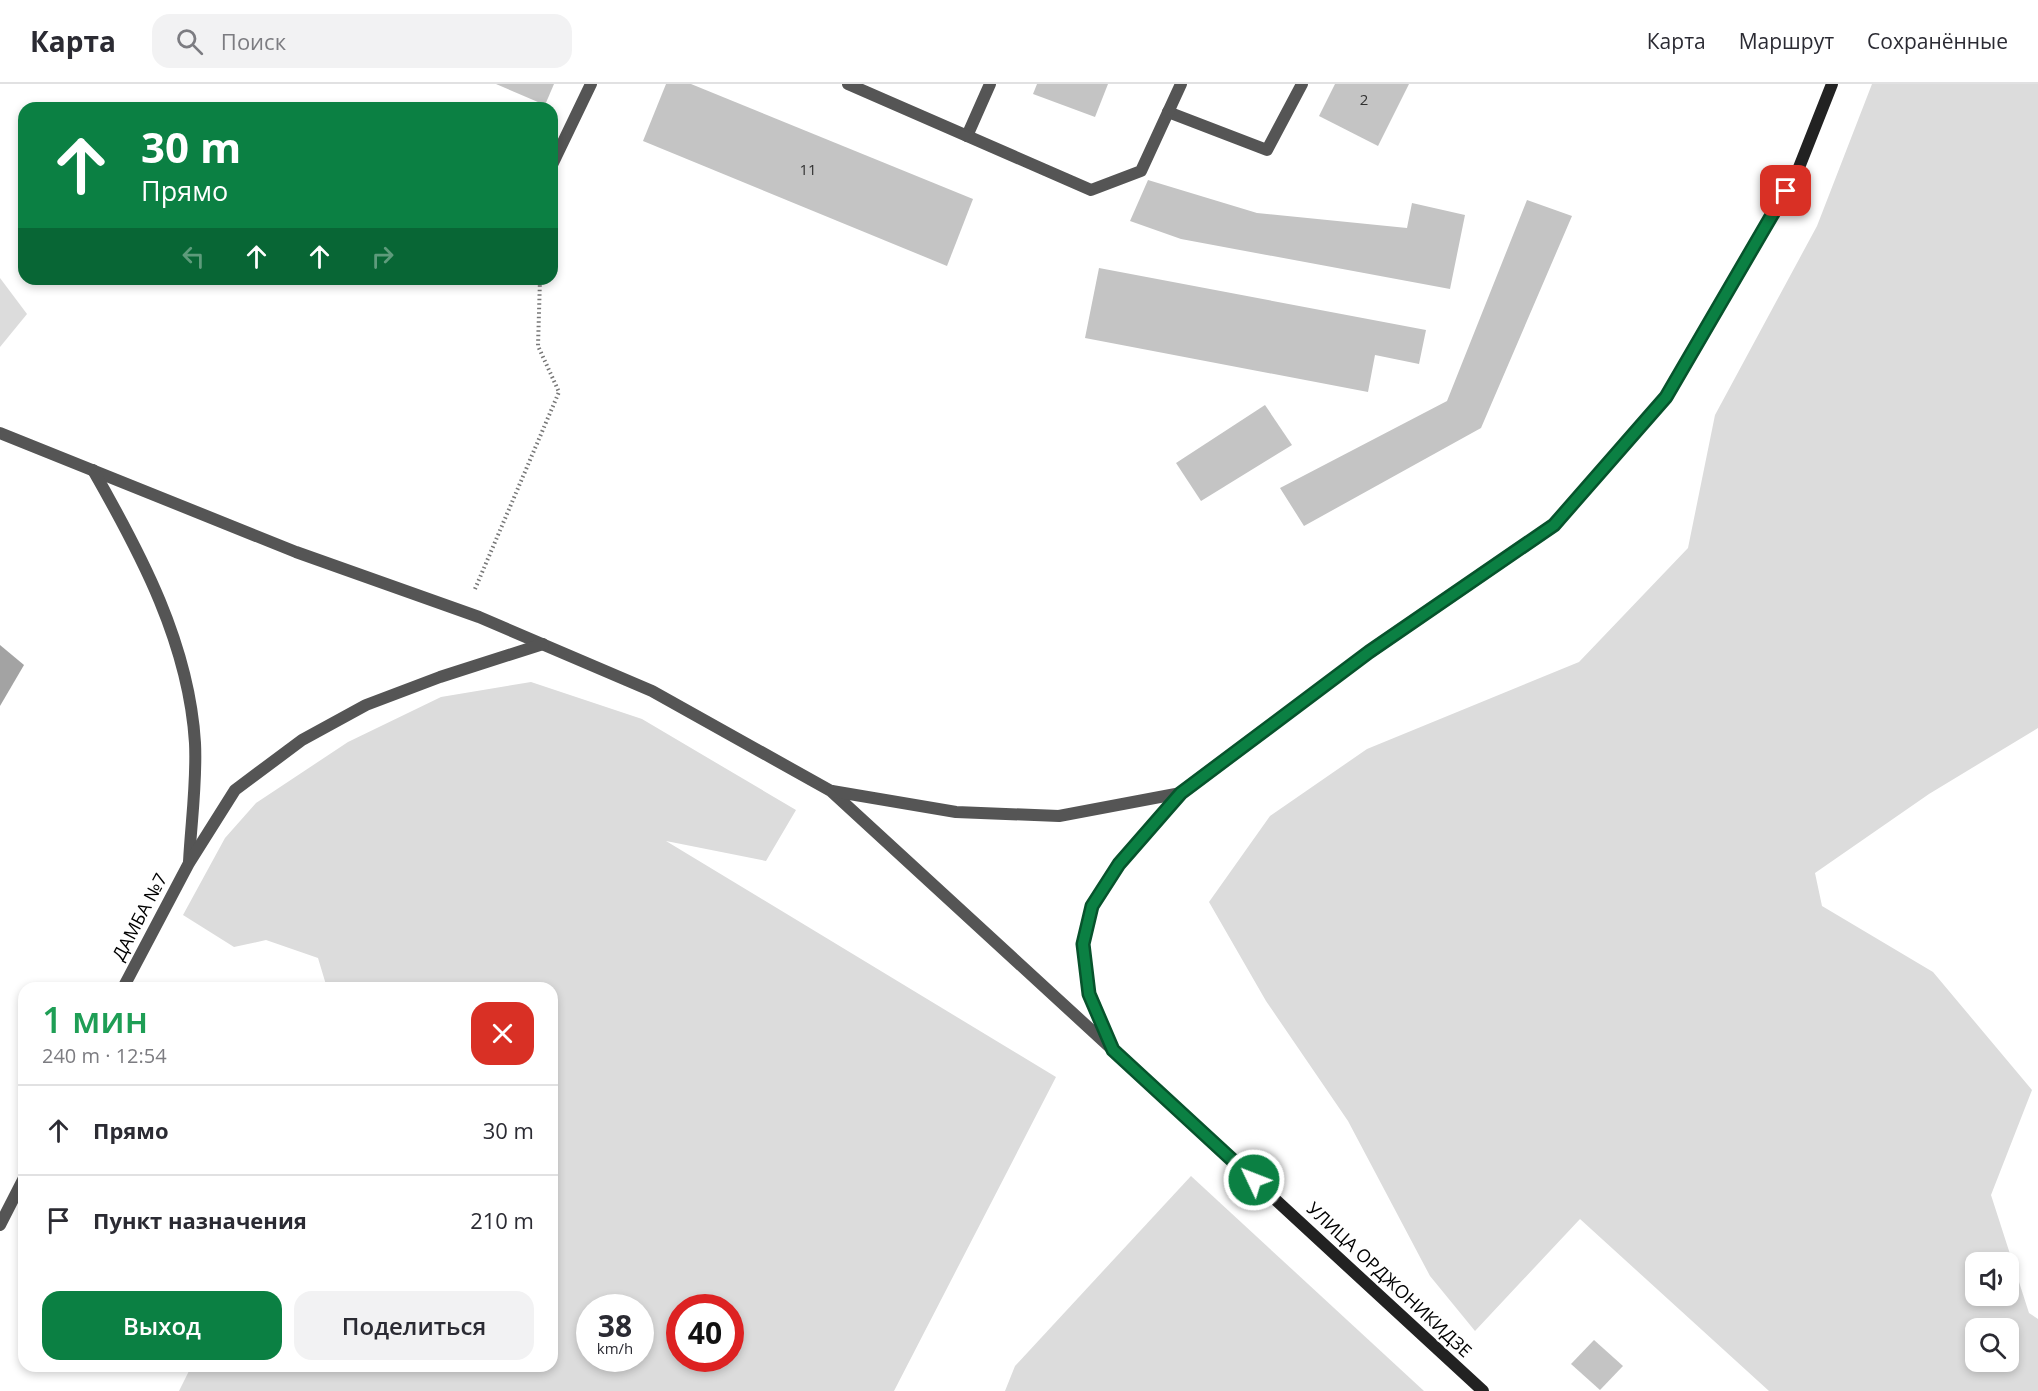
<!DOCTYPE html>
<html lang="ru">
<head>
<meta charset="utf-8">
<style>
	:root { --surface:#fff; --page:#f2f2f3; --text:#2b2b33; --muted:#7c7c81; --line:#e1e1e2; --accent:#0b8043 }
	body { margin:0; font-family:"Open Sans",sans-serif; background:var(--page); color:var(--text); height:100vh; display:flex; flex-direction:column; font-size:22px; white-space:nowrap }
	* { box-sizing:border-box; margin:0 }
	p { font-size:20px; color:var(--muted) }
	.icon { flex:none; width:33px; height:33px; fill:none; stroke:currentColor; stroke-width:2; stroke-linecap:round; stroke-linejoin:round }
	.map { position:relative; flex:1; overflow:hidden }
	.side { position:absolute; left:18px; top:898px; width:540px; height:390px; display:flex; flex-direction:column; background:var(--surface); border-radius:18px; box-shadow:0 3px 9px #0003 }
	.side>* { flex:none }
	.hud { position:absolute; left:18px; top:18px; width:540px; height:183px; border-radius:18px; box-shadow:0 3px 9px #0003; background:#0b8043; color:#fff; overflow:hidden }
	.controls { position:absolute; left:1965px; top:1168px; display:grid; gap:12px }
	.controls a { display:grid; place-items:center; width:54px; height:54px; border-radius:12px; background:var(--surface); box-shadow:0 3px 9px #0003; font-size:30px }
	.speed { position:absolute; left:576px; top:1210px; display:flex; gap:12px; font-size:30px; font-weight:700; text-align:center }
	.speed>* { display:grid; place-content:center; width:78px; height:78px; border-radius:50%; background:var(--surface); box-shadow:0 3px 9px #0003; line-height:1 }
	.speed small { font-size:15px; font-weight:400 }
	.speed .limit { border:9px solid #d22; background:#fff; color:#111 }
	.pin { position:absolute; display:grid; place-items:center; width:51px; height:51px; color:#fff; margin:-26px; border-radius:12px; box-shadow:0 3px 9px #0006 }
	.me { position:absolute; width:66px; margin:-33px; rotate:313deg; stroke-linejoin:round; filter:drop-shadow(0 0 4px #0008) }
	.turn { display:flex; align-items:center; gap:21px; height:126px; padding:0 24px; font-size:27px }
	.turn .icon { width:78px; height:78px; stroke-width:2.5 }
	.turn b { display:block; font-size:42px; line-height:51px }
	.lanes { display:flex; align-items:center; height:57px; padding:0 24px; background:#0003; justify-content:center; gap:30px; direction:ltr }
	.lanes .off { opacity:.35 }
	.round { display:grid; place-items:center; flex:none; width:63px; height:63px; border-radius:18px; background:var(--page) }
	.headline { display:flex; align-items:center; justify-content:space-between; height:102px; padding:0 24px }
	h1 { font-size:36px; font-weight:600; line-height:45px; color:#1e9e55 }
	.button { display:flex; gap:12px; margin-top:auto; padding:12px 24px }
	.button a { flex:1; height:69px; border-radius:18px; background:var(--accent); color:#fff; font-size:24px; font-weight:600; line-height:69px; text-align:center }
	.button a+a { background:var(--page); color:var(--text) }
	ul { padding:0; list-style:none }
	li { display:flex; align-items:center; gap:18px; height:90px; padding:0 24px; border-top:2px solid var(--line) }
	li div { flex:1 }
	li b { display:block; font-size:22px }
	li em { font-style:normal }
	header { display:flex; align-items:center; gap:36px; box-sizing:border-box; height:84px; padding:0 30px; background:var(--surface); border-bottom:2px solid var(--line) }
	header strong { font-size:28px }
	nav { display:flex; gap:33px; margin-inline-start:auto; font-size:21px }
	.search { width:420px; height:54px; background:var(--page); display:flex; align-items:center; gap:15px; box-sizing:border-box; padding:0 21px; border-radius:18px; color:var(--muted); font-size:22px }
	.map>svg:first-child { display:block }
	.green { fill:#dcdcdc; fill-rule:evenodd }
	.water { fill:#a3a3a3 }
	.building { fill:#c4c4c4 }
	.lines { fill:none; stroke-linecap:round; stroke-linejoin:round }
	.path { stroke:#777; stroke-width:4; stroke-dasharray:1.5 3; stroke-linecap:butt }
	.lane { stroke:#555; stroke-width:12 }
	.street { stroke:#555; stroke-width:12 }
	.secondary { stroke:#222; stroke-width:12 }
	.route-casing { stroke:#07532c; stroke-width:15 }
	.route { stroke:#0b8043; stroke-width:10 }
	.labels { text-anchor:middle; stroke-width:4.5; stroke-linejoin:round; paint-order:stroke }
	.number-label { font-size:15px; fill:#313131 }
	.street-label { font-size:18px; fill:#000; stroke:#fff }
</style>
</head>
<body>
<header>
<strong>Карта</strong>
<div class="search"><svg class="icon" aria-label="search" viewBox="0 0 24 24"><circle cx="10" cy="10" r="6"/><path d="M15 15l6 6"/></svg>Поиск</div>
<nav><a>Карта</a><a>Маршрут</a><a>Сохранённые</a></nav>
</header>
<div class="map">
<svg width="2038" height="1307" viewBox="0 0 2038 1307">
	<rect width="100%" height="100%" fill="#fff"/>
	<g class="green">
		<path d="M 1872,0 L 2038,0 L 2038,644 L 1929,710 L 1815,789 L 1822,822 L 1933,888 L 2032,1006 L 1991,1111 L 2029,1229 L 2038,1235 L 2038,1307 L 1769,1307 L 1580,1135 L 1475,1247 L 1430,1192 L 1348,1037 L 1266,917 L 1209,818 L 1270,732 L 1367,665 L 1579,578 L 1688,464 L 1715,331 L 1817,142 ZM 1976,1179 L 2008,1179 L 2008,1212 L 1976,1212 ZM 1976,1245 L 2008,1245 L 2008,1278 L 1976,1278 Z"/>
		<path d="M 0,194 L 27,230 L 0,263 Z"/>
		<path d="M 531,598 L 642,635 L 796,726 L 766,777 L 666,757 L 1056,993 L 894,1307 L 179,1307 L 191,1283 L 552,1282 L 552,904 L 327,904 L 318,874 L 266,856 L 234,863 L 183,831 L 225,754 L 256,719 L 348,658 L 441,613 ZM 590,1224 L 640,1224 L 640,1275 L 590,1275 ZM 680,1224 L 730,1224 L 730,1275 L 680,1275 Z"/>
		<path d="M 1191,1092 L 1424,1307 L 1005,1307 L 1015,1282 Z"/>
	</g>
	<path class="water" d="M 0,561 L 24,581 L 0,622 Z"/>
	<g class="building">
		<path d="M 496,0 L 554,0 L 545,21 Z"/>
		<path d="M 666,0 L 691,0 L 973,115 L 947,182 L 643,57 Z"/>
		<path d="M 1037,0 L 1108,0 L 1095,33 L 1033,10 Z"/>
		<path d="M 1335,0 L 1409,0 L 1378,62 L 1319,32 Z"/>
		<path d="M 1148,96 L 1257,129 L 1407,144 L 1412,119 L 1465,131 L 1450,205 L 1181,155 L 1130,137 Z"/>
		<path d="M 1527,116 L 1572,132 L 1481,344 L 1304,442 L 1280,404 L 1447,317 Z"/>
		<path d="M 1099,184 L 1426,246 L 1419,280 L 1375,271 L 1368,308 L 1085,254 Z"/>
		<path d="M 1265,321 L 1292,361 L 1201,417 L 1176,379 Z"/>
		<path d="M 1594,1256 L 1623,1282 L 1600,1306 L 1571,1280 Z"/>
	</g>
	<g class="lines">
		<path class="path" d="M 475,505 L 559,308 L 538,262 L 540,195"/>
		<g class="lane">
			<path d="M 1168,28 L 1267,66 L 1302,0"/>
			<path d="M 967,52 L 990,0"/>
		</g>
		<g class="street">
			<path d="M 848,0 L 1091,106 L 1141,87 L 1181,0"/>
			<path d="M 552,81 L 591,0"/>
			<path d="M 0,349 L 296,468 L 479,533 L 652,607 L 831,707 L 1113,966"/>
			<path d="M 93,386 C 141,470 189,560 195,659 C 197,698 191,739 189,778"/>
			<path d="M 832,707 L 956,728 L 1059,732 L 1181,709"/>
			<path d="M 123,904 L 189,779 L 235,706 L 302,656 L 366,621 L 440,593 L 543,560"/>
			<path d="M 0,1141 L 24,1094"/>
		</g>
		<path class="secondary" d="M 1483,1307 L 1113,966 L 1089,910 L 1083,859 L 1092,822 L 1119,780 L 1181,709 L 1369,569 L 1554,441 L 1666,313 L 1798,86 L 1832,0"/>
	</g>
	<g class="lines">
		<defs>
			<path id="route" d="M 1254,1096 L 1113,966 L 1089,910 L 1083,860 L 1092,822 L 1119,780 L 1181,709 L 1369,568 L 1554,441 L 1666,313 L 1786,107"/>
		</defs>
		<use href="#route" class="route-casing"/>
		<use href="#route" class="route"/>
	</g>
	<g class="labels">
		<g class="number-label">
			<text x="1364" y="21">2</text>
			<text x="808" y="91">11</text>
		</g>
		<g class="street-label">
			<text transform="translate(140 833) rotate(-62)" y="6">ДАМБА №7</text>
			<text transform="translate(1389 1196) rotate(43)" y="6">УЛИЦА ОРДЖОНИКИДЗЕ</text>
		</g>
	</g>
</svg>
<div class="controls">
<a><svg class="icon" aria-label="sound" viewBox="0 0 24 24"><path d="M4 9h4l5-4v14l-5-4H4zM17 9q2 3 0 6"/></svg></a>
<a><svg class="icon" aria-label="search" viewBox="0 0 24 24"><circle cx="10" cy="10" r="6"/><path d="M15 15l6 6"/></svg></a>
</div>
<div class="speed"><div>38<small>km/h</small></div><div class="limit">40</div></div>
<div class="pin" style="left:1786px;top:107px;background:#d93025"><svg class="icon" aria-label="arrive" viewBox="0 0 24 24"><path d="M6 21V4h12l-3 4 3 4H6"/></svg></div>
<svg class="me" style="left:1254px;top:1096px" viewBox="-20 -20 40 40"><circle r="17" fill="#0b8043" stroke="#fff" stroke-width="3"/><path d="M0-11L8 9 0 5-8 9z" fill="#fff"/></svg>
<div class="hud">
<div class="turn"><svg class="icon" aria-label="ahead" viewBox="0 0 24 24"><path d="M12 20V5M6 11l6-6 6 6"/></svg><div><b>30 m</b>Прямо</div></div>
<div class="lanes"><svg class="icon off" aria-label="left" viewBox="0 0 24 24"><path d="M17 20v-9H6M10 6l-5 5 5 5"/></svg><svg class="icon" aria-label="ahead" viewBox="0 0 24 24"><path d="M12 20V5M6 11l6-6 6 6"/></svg><svg class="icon" aria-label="ahead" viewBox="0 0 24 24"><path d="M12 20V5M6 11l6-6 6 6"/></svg><svg class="icon off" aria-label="right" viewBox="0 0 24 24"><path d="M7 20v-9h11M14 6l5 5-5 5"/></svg></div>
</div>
<section class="side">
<div class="headline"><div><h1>1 мин</h1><p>240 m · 12:54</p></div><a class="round" style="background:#d93025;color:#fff"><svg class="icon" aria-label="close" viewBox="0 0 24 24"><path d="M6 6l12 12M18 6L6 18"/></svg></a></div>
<ul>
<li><svg class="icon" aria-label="ahead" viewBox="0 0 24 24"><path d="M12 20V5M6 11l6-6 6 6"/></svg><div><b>Прямо</b></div><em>30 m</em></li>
<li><svg class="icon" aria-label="arrive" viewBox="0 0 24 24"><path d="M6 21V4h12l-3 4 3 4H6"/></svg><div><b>Пункт назначения</b></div><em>210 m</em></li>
</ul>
<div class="button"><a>Выход</a><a>Поделиться</a></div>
</section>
</div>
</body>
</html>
